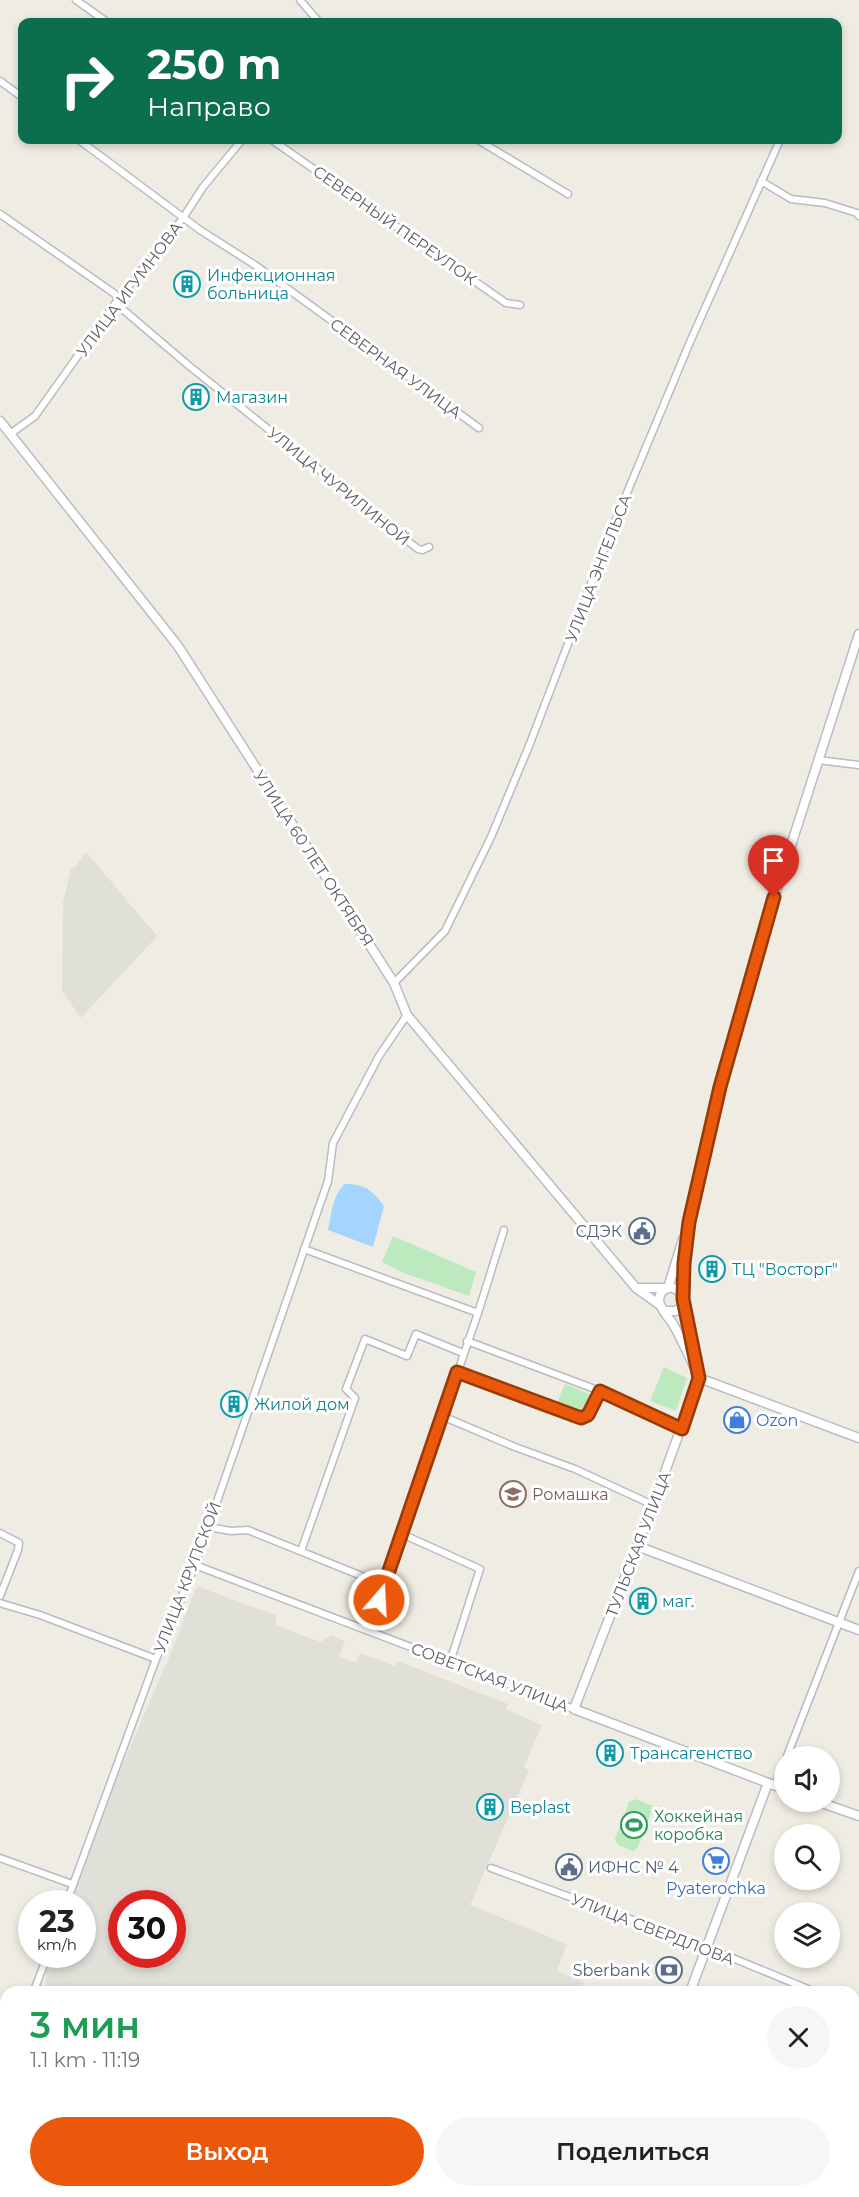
<!DOCTYPE html>
<html lang="ru">
<head>
<meta charset="utf-8">
<style>
	:root { --surface:#fff; --page:#f6f6f6; --text:#222; --muted:#767676; --accent:#ea580c }
	body { margin:0; font-family:Montserrat,sans-serif; background:var(--page); color:var(--text); height:100vh; display:flex; flex-direction:column; font-size:22px; white-space:nowrap }
	* { box-sizing:border-box; margin:0 }
	p { font-size:20px; color:var(--muted) }
	.icon { flex:none; width:33px; height:33px; fill:none; stroke:currentColor; stroke-width:2; stroke-linecap:round; stroke-linejoin:round }
	.map { position:relative; flex:1; overflow:hidden }
	.details { position:absolute; left:0px; top:1986px; width:860px; height:212px; display:flex; flex-direction:column; background:var(--surface); border-radius:18px 18px 0 0; box-shadow:0 3px 9px #0003 }
	.details>* { flex:none }
	.hud { position:absolute; left:18px; top:18px; width:824px; height:126px; border-radius:12px; box-shadow:0 3px 9px #0003; background:#0b6e4f; color:#fff; overflow:hidden }
	.tools { position:absolute; left:774px; top:1746px; display:grid; gap:12px }
	.tools a { display:grid; place-items:center; width:66px; height:66px; border-radius:50%; background:var(--surface); box-shadow:0 3px 9px #0003; font-size:30px }
	.speed { position:absolute; left:18px; top:1890px; display:flex; gap:12px; font-size:30px; font-weight:700; text-align:center }
	.speed>* { display:grid; place-content:center; width:78px; height:78px; border-radius:50%; background:var(--surface); box-shadow:0 3px 9px #0003; line-height:1 }
	.speed small { font-size:15px; font-weight:400 }
	.speed .limit { border:9px solid #d22; background:#fff; color:#111 }
	.pin { position:absolute; display:grid; place-items:center; width:51px; height:51px; color:#fff; margin:-62px -26px; border-radius:50% 50% 50% 0; rotate:-45deg; box-shadow:0 0 6px #0007 }
	.pin .icon { rotate:45deg }
	.me { position:absolute; width:66px; margin:-33px; rotate:19deg; stroke-linejoin:round; filter:drop-shadow(0 0 4px #0008) }
	.turn { display:flex; align-items:center; gap:21px; height:126px; padding:0 30px; font-size:27px }
	.turn .icon { width:78px; height:78px; stroke-width:2.5 }
	.turn b { display:block; font-size:42px; line-height:51px }
	.round { display:grid; place-items:center; flex:none; width:63px; height:63px; border-radius:32px; background:var(--page) }
	.overview { display:flex; align-items:center; justify-content:space-between; height:102px; padding:0 30px }
	h1 { font-size:36px; font-weight:600; line-height:45px; color:#1e9e55 }
	.primary-button { display:flex; gap:12px; margin-top:auto; padding:12px 30px }
	.primary-button a { flex:1; height:69px; border-radius:36px; background:var(--accent); color:#fff; font-size:24px; font-weight:600; line-height:69px; text-align:center }
	.primary-button a+a { background:var(--page); color:var(--text) }
	.map>svg:first-child { display:block }
	.industrial { fill:#e0dfd8; fill-rule:evenodd }
	.green { fill:#bde9bf }
	.water { fill:#a4d5ff }
	.lines { fill:none; stroke-linecap:round; stroke-linejoin:round }
	.street-casing { stroke:#b8bbc1; stroke-width:9 }
	.secondary-casing { stroke:#b9bcc3; stroke-width:11 }
	.street { stroke:#fff; stroke-width:6 }
	.secondary { stroke:#fff; stroke-width:8 }
	.route-casing { stroke:#983908; stroke-width:15 }
	.route { stroke:#ea580c; stroke-width:10 }
	.labels { text-anchor:middle; stroke-width:6; stroke-linejoin:round; paint-order:stroke }
	.street-label { font-size:16px; fill:#5b5f65; stroke:#fff }
	.culture-label { font-size:16px; fill:#0d838f; stroke:#fff; text-anchor:start }
	.service-label { font-size:16px; fill:#4e5e75; stroke:#fff; text-anchor:end }
	.shop-label { font-size:16px; fill:#366cbe; stroke:#fff; text-anchor:start }
	.education-label { font-size:16px; fill:#785e54; stroke:#fff; text-anchor:start }
	.leisure-label { font-size:16px; fill:#27864d; stroke:#fff; text-anchor:start }
</style>
</head>
<body>
<div class="map">
<svg width="859" height="2197" viewBox="0 0 859 2197">
	<rect width="100%" height="100%" fill="#efede3"/>
	<g class="industrial">
		<path d="M 86,852 L 157,936 L 81,1018 L 62,991 L 63,903 L 71,869 L 76,866 Z"/>
		<path d="M 199,1587 L 275,1615 L 277,1626 L 321,1642 L 331,1635 L 345,1641 L 339,1656 L 356,1663 L 360,1653 L 395,1666 L 398,1661 L 508,1704 L 506,1709 L 542,1725 L 524,1767 L 529,1770 L 470,1905 L 567,1944 L 557,1971 L 584,1982 L 579,1992 L 62,1992 L 46,1986 L 46,1973 L 52,1955 L 82,1954 L 82,1904 L 71,1903 L 117,1777 L 171,1653 L 195,1590 ZM 122,1904 L 172,1904 L 172,1954 L 122,1954 Z"/>
	</g>
	<g class="green">
		<path d="M 393,1236 L 476,1272 L 469,1296 L 404,1273 L 382,1262 Z"/>
		<path d="M 664,1367 L 687,1378 L 676,1411 L 650,1401 Z"/>
		<path d="M 565,1384 L 592,1395 L 584,1413 L 557,1403 Z"/>
		<path d="M 636,1799 L 652,1806 L 652,1810 L 638,1847 L 633,1851 L 618,1845 L 615,1839 L 629,1802 Z"/>
	</g>
	<path class="water" d="M 345,1184 C 365,1184 372,1190 384,1206 L 373,1247 L 328,1230 C 331,1216 333,1193 345,1184 Z"/>
	<g class="lines">
		<defs>
			<g id="street">
				<path d="M 76,0 L 107,22"/>
				<path d="M 300,0 L 319,22"/>
				<path d="M 0,81 L 22,97"/>
				<path d="M 79,140 L 200,230 L 255,265 L 479,428"/>
				<path d="M 272,140 L 506,303 L 520,305"/>
				<path d="M 478,140 L 568,194"/>
				<path d="M 761,181 L 791,199 L 825,203 L 857,213 L 859,216"/>
				<path d="M 0,214 L 115,294 L 120,307 L 188,365 L 418,549 L 422,550 L 429,547"/>
				<path d="M 10,434 L 35,416 L 114,305 L 183,218 L 203,187 L 242,140"/>
				<path d="M 818,760 L 859,765"/>
				<path d="M 394,983 L 445,931 L 491,837 L 529,746 L 611,531 L 690,342 L 780,140"/>
				<path d="M 304,1249 L 478,1313"/>
				<path d="M 467,1341 L 600,1391 L 682,1429"/>
				<path d="M 457,1372 L 581,1418 L 588,1415 L 600,1391"/>
				<path d="M 442,1416 L 515,1447 L 575,1469 L 653,1505"/>
				<path d="M 208,1527 L 231,1531 L 248,1530 L 384,1585"/>
				<path d="M 0,1533 L 19,1543 L 18,1550 L 0,1596"/>
				<path d="M 402,1534 L 480,1569 L 450,1662"/>
				<path d="M 301,1551 L 355,1398 L 346,1389 L 365,1339 L 407,1356 L 416,1334 L 463,1353"/>
				<path d="M 195,1565 L 574,1709"/>
				<path d="M 0,1603 L 40,1615 L 156,1659"/>
				<path d="M 369,1631 L 478,1313 L 504,1230"/>
				<path d="M 787,1756 L 859,1571"/>
				<path d="M 775,1785 L 784,1762"/>
				<path d="M 0,1858 L 72,1884"/>
				<path d="M 491,1868 L 706,1947 L 815,1992"/>
				<path d="M 66,1904 L 156,1659 L 195,1565 L 328,1181 L 333,1143 L 379,1056 L 407,1015"/>
				<path d="M 45,1992 L 35,1988 L 48,1954"/>
				<path d="M 854,2007 L 859,2009"/>
				<path d="M 854,2160 L 859,2162"/>
				<path d="M 592,2192 L 598,2197"/>
				<path d="M 138,2197 L 140,2192"/>
				<path d="M 242,2197 L 248,2192"/>
			</g>
			<g id="secondary">
				<path d="M 0,421 L 178,646 L 394,983 L 407,1015 L 636,1288 L 660,1305"/>
				<path d="M 689,1222 L 684,1263 L 683,1299 L 699,1378 L 653,1505 L 574,1709 L 784,1789"/>
				<path d="M 687,1226 L 720,1087 L 767,920 L 859,634"/>
				<path d="M 637,1288 L 668,1288 L 683,1239"/>
				<path d="M 665,1311 L 676,1311 C 696,1297 668,1277 660,1295 C 659,1298 659,1302 660,1304 C 662,1311 669,1318 673,1324 C 681,1338 687,1352 694,1366"/>
				<path d="M 699,1378 L 859,1438"/>
				<path d="M 637,1546 L 859,1630"/>
				<path d="M 819,1802 L 859,1816"/>
				<path d="M 690,1992 L 768,1783"/>
				<path d="M 606,2197 L 611,2192"/>
			</g>
		</defs>
		<use href="#street" class="street-casing"/>
		<use href="#secondary" class="secondary-casing"/>
		<use href="#street" class="street"/>
		<use href="#secondary" class="secondary"/>
	</g>
	<g class="lines">
		<defs>
			<path id="route" d="M 379,1600 L 457,1372 L 581,1418 L 588,1415 L 600,1391 L 682,1429 L 699,1378 L 683,1299 L 684,1263 L 689,1222 L 720,1087 L 774,897"/>
		</defs>
		<use href="#route" class="route-casing"/>
		<use href="#route" class="route"/>
	</g>
	<defs>
		<symbol id="building-ring" viewBox="-11 -11 22 22"><circle r="9.5" fill="#fff" stroke="#0f9aa8" stroke-width="1.5"/><path d="M-4-6H4V6H1V3H-1V6H-4ZM-2.5-4.3h1.7v1.8h-1.7ZM.8-4.3h1.7v1.8H.8ZM-2.5-1h1.7V.8h-1.7ZM.8-1h1.7V.8H.8Z" fill="#0f9aa8"/></symbol>
		<symbol id="civic-ring" viewBox="-11 -11 22 22"><circle r="9.5" fill="#fff" stroke="#5c6f8a" stroke-width="1.5"/><path d="M-.6-6.5H3V-4.5H.6V-3L4-1V1h2V6H-6V1h2V-1L-.6-3ZM-1.2 2.5V6h2.4V2.5Z" fill="#5c6f8a"/></symbol>
		<symbol id="shop-ring" viewBox="-11 -11 22 22"><circle r="9.5" fill="#fff" stroke="#3f7fe0" stroke-width="1.5"/><path d="M-5-2.5h2.3a2.7 3.5 0 0 1 5.4 0H5L5.5 6h-11ZM-1.5-2.5h3a1.5 2.3 0 0 0-3 0Z" fill="#3f7fe0"/></symbol>
		<symbol id="school-ring" viewBox="-11 -11 22 22"><circle r="9.5" fill="#fff" stroke="#8d6e63" stroke-width="1.5"/><path d="M0-5L7-2L0 1L-7-2ZM-4 1L0 2.5L4 1V4Q0 6-4 4Z" fill="#8d6e63"/></symbol>
		<symbol id="stadium-ring" viewBox="-11 -11 22 22"><circle r="9.5" fill="#fff" stroke="#2e9e5b" stroke-width="1.5"/><path d="M0-5a6.5 5 0 1 0 0 10a6.5 5 0 1 0 0-10ZM-3.5-1.8h7v3.6h-7Z" fill="#2e9e5b"/></symbol>
		<symbol id="supermarket-ring" viewBox="-11 -11 22 22"><circle r="9.5" fill="#fff" stroke="#3f7fe0" stroke-width="1.5"/><path d="M-6-5.5h2.5l.6 2H6L4.5 2H-2.5L-4.4-4H-6ZM-1.5 3.2a1.3 1.3 0 1 0 .1 0ZM3 3.2a1.3 1.3 0 1 0 .1 0Z" fill="#3f7fe0"/></symbol>
		<symbol id="bank-ring" viewBox="-11 -11 22 22"><circle r="9.5" fill="#fff" stroke="#5c6f8a" stroke-width="1.5"/><path d="M-6-4H6V4H-6ZM0-2.3a2.3 2.3 0 1 0 0 4.6a2.3 2.3 0 1 0 0-4.6Z" fill="#5c6f8a"/></symbol>
	</defs>
	<g fill-rule="evenodd">
		<use href="#building-ring" x="172" y="269" width="30" height="30"/>
		<use href="#building-ring" x="181" y="382" width="30" height="30"/>
		<use href="#civic-ring" x="627" y="1216" width="30" height="30"/>
		<use href="#building-ring" x="697" y="1254" width="30" height="30"/>
		<use href="#building-ring" x="219" y="1389" width="30" height="30"/>
		<use href="#shop-ring" x="722" y="1405" width="30" height="30"/>
		<use href="#school-ring" x="498" y="1479" width="30" height="30"/>
		<use href="#building-ring" x="628" y="1586" width="30" height="30"/>
		<use href="#building-ring" x="595" y="1738" width="30" height="30"/>
		<use href="#building-ring" x="475" y="1792" width="30" height="30"/>
		<use href="#stadium-ring" x="619" y="1810" width="30" height="30"/>
		<use href="#supermarket-ring" x="701" y="1846" width="30" height="30"/>
		<use href="#civic-ring" x="554" y="1852" width="30" height="30"/>
		<use href="#bank-ring" x="654" y="1955" width="30" height="30"/>
	</g>
	<g class="labels">
		<g class="street-label">
			<text transform="translate(395 225) rotate(35)" y="6">СЕВЕРНЫЙ ПЕРЕУЛОК</text>
			<text transform="translate(129 289) rotate(-53)" y="6">УЛИЦА ИГУМНОВА</text>
			<text transform="translate(396 368) rotate(36)" y="6">СЕВЕРНАЯ УЛИЦА</text>
			<text transform="translate(339 486) rotate(39)" y="6">УЛИЦА ЧУРИЛИНОЙ</text>
			<text transform="translate(598 568) rotate(-69)" y="6">УЛИЦА ЭНГЕЛЬСА</text>
			<text transform="translate(314 858) rotate(57)" y="6">УЛИЦА 60 ЛЕТ ОКТЯБРЯ</text>
			<text transform="translate(638 1544) rotate(-69)" y="6">ТУЛЬСКАЯ УЛИЦА</text>
			<text transform="translate(187 1577) rotate(-69)" y="6">УЛИЦА КРУПСКОЙ</text>
			<text transform="translate(490 1677) rotate(21)" y="6">СОВЕТСКАЯ УЛИЦА</text>
			<text transform="translate(653 1929) rotate(21)" y="6">УЛИЦА СВЕРДЛОВА</text>
		</g>
		<g class="culture-label">
			<text x="207" y="281">Инфекционная<tspan x="207" dy="18">больница</tspan></text>
			<text x="216" y="403">Магазин</text>
			<text x="732" y="1275">ТЦ "Восторг"</text>
			<text x="254" y="1410">Жилой дом</text>
			<text x="662" y="1607">маг.</text>
			<text x="630" y="1759">Трансагенство</text>
			<text x="510" y="1813">Beplast</text>
		</g>
		<g class="service-label">
			<text x="622" y="1237">СДЭК</text>
			<text x="588" y="1873" text-anchor="start">ИФНС № 4</text>
			<text x="650" y="1976">Sberbank</text>
		</g>
		<g class="shop-label">
			<text x="756" y="1426">Ozon</text>
			<text x="716" y="1894" text-anchor="middle">Pyaterochka</text>
		</g>
		<g class="education-label">
			<text x="532" y="1500">Ромашка</text>
		</g>
		<g class="leisure-label">
			<text x="654" y="1822">Хоккейная<tspan x="654" dy="18">коробка</tspan></text>
		</g>
	</g>
</svg>
<div class="tools">
<a><svg class="icon" aria-label="sound" viewBox="0 0 24 24"><path d="M4 9h4l5-4v14l-5-4H4zM17 9q2 3 0 6"/></svg></a>
<a><svg class="icon" aria-label="search" viewBox="0 0 24 24"><circle cx="10" cy="10" r="6"/><path d="M15 15l6 6"/></svg></a>
<a><svg class="icon" aria-label="layers" viewBox="0 0 24 24"><path d="M12 4l9 5-9 5-9-5zM3 14l9 5 9-5"/></svg></a>
</div>
<div class="speed"><div>23<small>km/h</small></div><div class="limit">30</div></div>
<div class="pin" style="left:774px;top:897px;background:#d93025"><svg class="icon" aria-label="arrive" viewBox="0 0 24 24"><path d="M6 21V4h12l-3 4 3 4H6"/></svg></div>
<svg class="me" style="left:379px;top:1600px" viewBox="-20 -20 40 40"><circle r="17" fill="#ea580c" stroke="#fff" stroke-width="3"/><path d="M0-11L8 9 0 5-8 9z" fill="#fff"/></svg>
<div class="hud">
<div class="turn"><svg class="icon" aria-label="right" viewBox="0 0 24 24"><path d="M7 20v-9h11M14 6l5 5-5 5"/></svg><div><b>250 m</b>Направо</div></div>
</div>
<section class="details">
<div class="overview"><div><h1>3 мин</h1><p>1.1 km · 11:19</p></div><a class="round"><svg class="icon" aria-label="close" viewBox="0 0 24 24"><path d="M6 6l12 12M18 6L6 18"/></svg></a></div>
<div class="primary-button"><a>Выход</a><a>Поделиться</a></div>
</section>
</div>
</body>
</html>
